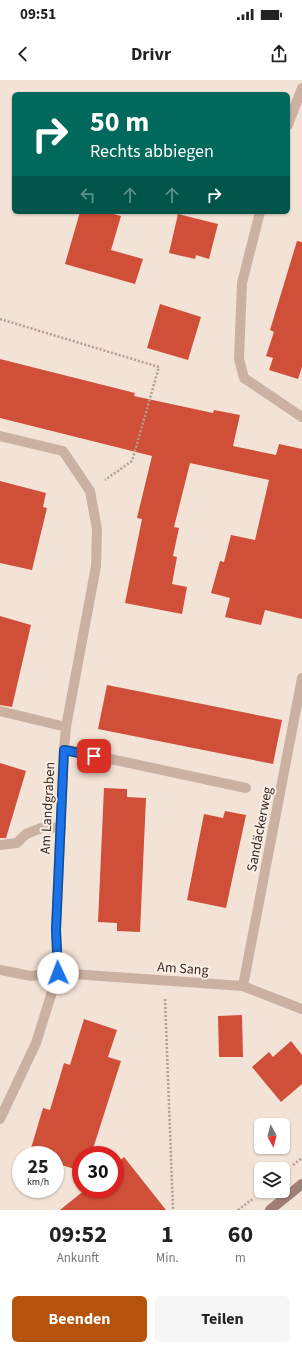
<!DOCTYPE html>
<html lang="de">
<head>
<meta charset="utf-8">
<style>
	:root { --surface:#fff; --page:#f6f6f6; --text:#222; --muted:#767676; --accent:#b45309 }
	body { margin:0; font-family:"Source Sans 3",sans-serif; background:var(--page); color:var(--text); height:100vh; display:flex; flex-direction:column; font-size:15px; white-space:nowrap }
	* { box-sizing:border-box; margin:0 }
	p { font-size:13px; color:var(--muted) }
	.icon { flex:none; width:22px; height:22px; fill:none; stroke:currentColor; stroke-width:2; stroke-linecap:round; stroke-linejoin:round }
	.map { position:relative; height:1130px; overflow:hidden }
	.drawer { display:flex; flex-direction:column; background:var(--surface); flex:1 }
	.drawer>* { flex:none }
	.hud { position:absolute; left:12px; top:12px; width:278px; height:122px; border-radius:6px; box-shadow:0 1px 3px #0004; background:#00695c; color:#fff; overflow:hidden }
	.needle { width:26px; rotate:173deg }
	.fabs { position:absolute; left:254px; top:1038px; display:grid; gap:8px }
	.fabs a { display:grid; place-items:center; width:36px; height:36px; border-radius:6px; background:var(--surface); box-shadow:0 1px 3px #0004; font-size:20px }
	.speed { position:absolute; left:12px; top:1066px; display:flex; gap:8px; font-size:20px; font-weight:700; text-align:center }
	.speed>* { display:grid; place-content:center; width:52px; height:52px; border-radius:50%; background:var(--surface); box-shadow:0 1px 3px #0004; line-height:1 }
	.speed small { font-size:10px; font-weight:400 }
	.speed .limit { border:6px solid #d22; background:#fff; color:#111 }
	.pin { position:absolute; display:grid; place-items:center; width:34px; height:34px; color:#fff; margin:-17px; border-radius:8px; box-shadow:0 2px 6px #0006 }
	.me { position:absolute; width:44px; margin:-22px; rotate:358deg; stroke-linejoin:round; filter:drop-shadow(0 0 3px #0008) }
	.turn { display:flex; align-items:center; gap:14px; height:84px; padding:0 12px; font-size:18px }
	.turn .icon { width:52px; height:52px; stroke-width:2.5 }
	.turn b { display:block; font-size:28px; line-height:34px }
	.lanes { display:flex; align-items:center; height:38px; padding:0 12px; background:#0003; justify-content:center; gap:20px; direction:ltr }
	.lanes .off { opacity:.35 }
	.eta { display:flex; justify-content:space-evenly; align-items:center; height:68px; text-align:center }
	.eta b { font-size:24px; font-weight:700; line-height:28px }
	.action { display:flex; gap:8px; margin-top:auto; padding:8px 12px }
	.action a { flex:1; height:46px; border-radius:6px; background:var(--accent); color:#fff; font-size:16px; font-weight:700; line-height:46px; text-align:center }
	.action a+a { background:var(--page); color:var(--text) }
	.status { display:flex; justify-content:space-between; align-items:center; height:28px; padding:0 20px; background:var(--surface); direction:ltr }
	.status svg { height:11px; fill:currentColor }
	header { display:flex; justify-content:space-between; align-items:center; height:52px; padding:0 12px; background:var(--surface); font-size:18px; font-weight:700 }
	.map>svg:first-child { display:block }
	.building { fill:#cf4f39 }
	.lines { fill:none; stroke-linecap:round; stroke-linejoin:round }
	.path { stroke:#b79b8d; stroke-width:2.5; stroke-dasharray:2 2; stroke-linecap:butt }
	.lane { stroke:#cbb1a2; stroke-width:10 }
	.street { stroke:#cbb1a2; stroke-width:10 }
	.secondary { stroke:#9f7f74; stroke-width:10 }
	.route-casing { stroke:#114b97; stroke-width:10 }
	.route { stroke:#1a73e8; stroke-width:7 }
	.labels { text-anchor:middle; stroke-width:4; stroke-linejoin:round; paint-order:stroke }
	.street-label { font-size:14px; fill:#352925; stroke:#faeee3 }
</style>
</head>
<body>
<div class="status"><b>09:51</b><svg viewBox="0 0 49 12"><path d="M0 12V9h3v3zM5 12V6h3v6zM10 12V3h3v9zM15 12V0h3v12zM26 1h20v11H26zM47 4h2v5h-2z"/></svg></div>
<header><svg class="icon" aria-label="back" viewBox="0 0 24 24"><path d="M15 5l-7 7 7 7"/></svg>Drivr<svg class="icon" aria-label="share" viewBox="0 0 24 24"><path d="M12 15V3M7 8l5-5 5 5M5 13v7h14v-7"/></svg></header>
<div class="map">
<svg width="302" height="1130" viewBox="0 0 302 1130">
	<rect width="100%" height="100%" fill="#f3e3d7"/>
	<g class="building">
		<path d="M 80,132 L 106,132 L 121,136 L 111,170 L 143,179 L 135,204 L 65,184 Z"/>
		<path d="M 178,134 L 218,144 L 209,179 L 196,175 L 195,179 L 169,173 Z"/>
		<path d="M 297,161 L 302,162 L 302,287 L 298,299 L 269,290 L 273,278 L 266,276 L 274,252 L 270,250 Z"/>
		<path d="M 160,224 L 201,237 L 188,280 L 147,268 Z"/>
		<path d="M 0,279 L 135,313 L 134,316 L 213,333 L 214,330 L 240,335 L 233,366 L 276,375 L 279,364 L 302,369 L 302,539 L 265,530 L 261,545 L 225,537 L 230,518 L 211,513 L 220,481 L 224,482 L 231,455 L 255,460 L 269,400 L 190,383 L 174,447 L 179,448 L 173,476 L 177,477 L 172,504 L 187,507 L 182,534 L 125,523 L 142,439 L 137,438 L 152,376 L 0,338 Z"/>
		<path d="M 0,401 L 46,413 L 43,427 L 47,428 L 32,490 L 0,483 Z"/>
		<path d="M 0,536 L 31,545 L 12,627 L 0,625 Z"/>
		<path d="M 107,605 L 282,640 L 273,684 L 98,649 Z"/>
		<path d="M 0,683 L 26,691 L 6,758 L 0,758 Z"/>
		<path d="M 104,708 L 127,709 L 127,717 L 146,718 L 140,852 L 117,851 L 117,843 L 98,842 Z"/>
		<path d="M 225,731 L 246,735 L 226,828 L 187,820 L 204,734 L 223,738 Z"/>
		<path d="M 242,935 L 243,977 L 219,977 L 218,936 Z"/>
		<path d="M 84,939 L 117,950 L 108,977 L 121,981 L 91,1075 L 81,1075 L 81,1091 L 55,1083 L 55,1075 L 29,1075 L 43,1028 L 50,1030 L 64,983 L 70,985 Z"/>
		<path d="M 291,961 L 302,975 L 302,1004 L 281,1022 L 252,987 L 269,972 L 273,977 Z"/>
		<path d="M 124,1077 L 166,1130 L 60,1130 L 86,1109 L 115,1109 L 115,1085 Z"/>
	</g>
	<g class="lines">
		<g class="path">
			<path d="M 0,239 L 159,287 L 132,381 L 105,400"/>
			<path d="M 165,919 L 173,1130"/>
			<path d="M 293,1085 L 302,1078"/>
			<path d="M 238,1130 L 254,1118"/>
		</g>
		<g class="lane">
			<path d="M 0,356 L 63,371 L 90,411"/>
			<path d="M 0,631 L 66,647"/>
			<path d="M 64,669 L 246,708"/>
			<path d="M 0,765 L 17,763 L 26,754 L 44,747 L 61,748"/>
			<path d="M 0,890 L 31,896 L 58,893"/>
			<path d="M 243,906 L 302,929"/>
		</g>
		<g class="street">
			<path d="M 288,45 L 302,8"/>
			<path d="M 260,132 L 242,203 L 239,279 L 244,298 L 302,337"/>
			<path d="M 58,893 L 243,906 L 302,598"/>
			<path d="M 0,1039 L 36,963 L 58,893 L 56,850 L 64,669 L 66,647 L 96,486 L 97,449 L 90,411"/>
		</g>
		<path class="secondary" d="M 270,1130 L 302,1104"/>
	</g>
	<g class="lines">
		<defs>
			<path id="route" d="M 58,893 L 56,850 L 64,670 L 94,676"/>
		</defs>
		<use href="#route" class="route-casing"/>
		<use href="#route" class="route"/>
	</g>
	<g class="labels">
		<g class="street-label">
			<text transform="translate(47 728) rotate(-87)" y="5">Am Landgraben</text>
			<text transform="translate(259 749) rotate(-79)" y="5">Sandäckerweg</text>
			<text transform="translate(183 888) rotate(4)" y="5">Am Sang</text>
		</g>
	</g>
</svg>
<div class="fabs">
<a><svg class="needle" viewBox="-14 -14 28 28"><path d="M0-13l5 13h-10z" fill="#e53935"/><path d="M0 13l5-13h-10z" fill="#767676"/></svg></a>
<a><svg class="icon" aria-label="layers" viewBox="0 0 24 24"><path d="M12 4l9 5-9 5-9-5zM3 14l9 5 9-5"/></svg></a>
</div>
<div class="speed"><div>25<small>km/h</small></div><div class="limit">30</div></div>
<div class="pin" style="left:94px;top:676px;background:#d93025"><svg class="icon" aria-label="arrive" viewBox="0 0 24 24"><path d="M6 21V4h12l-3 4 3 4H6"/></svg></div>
<svg class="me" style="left:58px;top:893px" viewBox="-20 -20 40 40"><circle r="19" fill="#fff"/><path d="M0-13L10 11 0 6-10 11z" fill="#1a73e8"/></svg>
<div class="hud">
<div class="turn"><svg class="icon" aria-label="right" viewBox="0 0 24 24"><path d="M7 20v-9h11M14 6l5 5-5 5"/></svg><div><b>50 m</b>Rechts abbiegen</div></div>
<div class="lanes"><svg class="icon off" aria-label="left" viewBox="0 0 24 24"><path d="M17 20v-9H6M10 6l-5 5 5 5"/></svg><svg class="icon off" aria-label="ahead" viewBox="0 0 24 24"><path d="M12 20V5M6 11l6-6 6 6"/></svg><svg class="icon off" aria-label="ahead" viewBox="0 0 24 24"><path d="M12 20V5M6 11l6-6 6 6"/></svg><svg class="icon" aria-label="right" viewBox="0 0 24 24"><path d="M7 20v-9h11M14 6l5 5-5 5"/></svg></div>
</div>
</div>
<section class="drawer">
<div class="eta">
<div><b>09:52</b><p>Ankunft</p></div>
<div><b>1</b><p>Min.</p></div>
<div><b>60</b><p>m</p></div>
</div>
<div class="action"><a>Beenden</a><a>Teilen</a></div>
</section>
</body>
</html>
